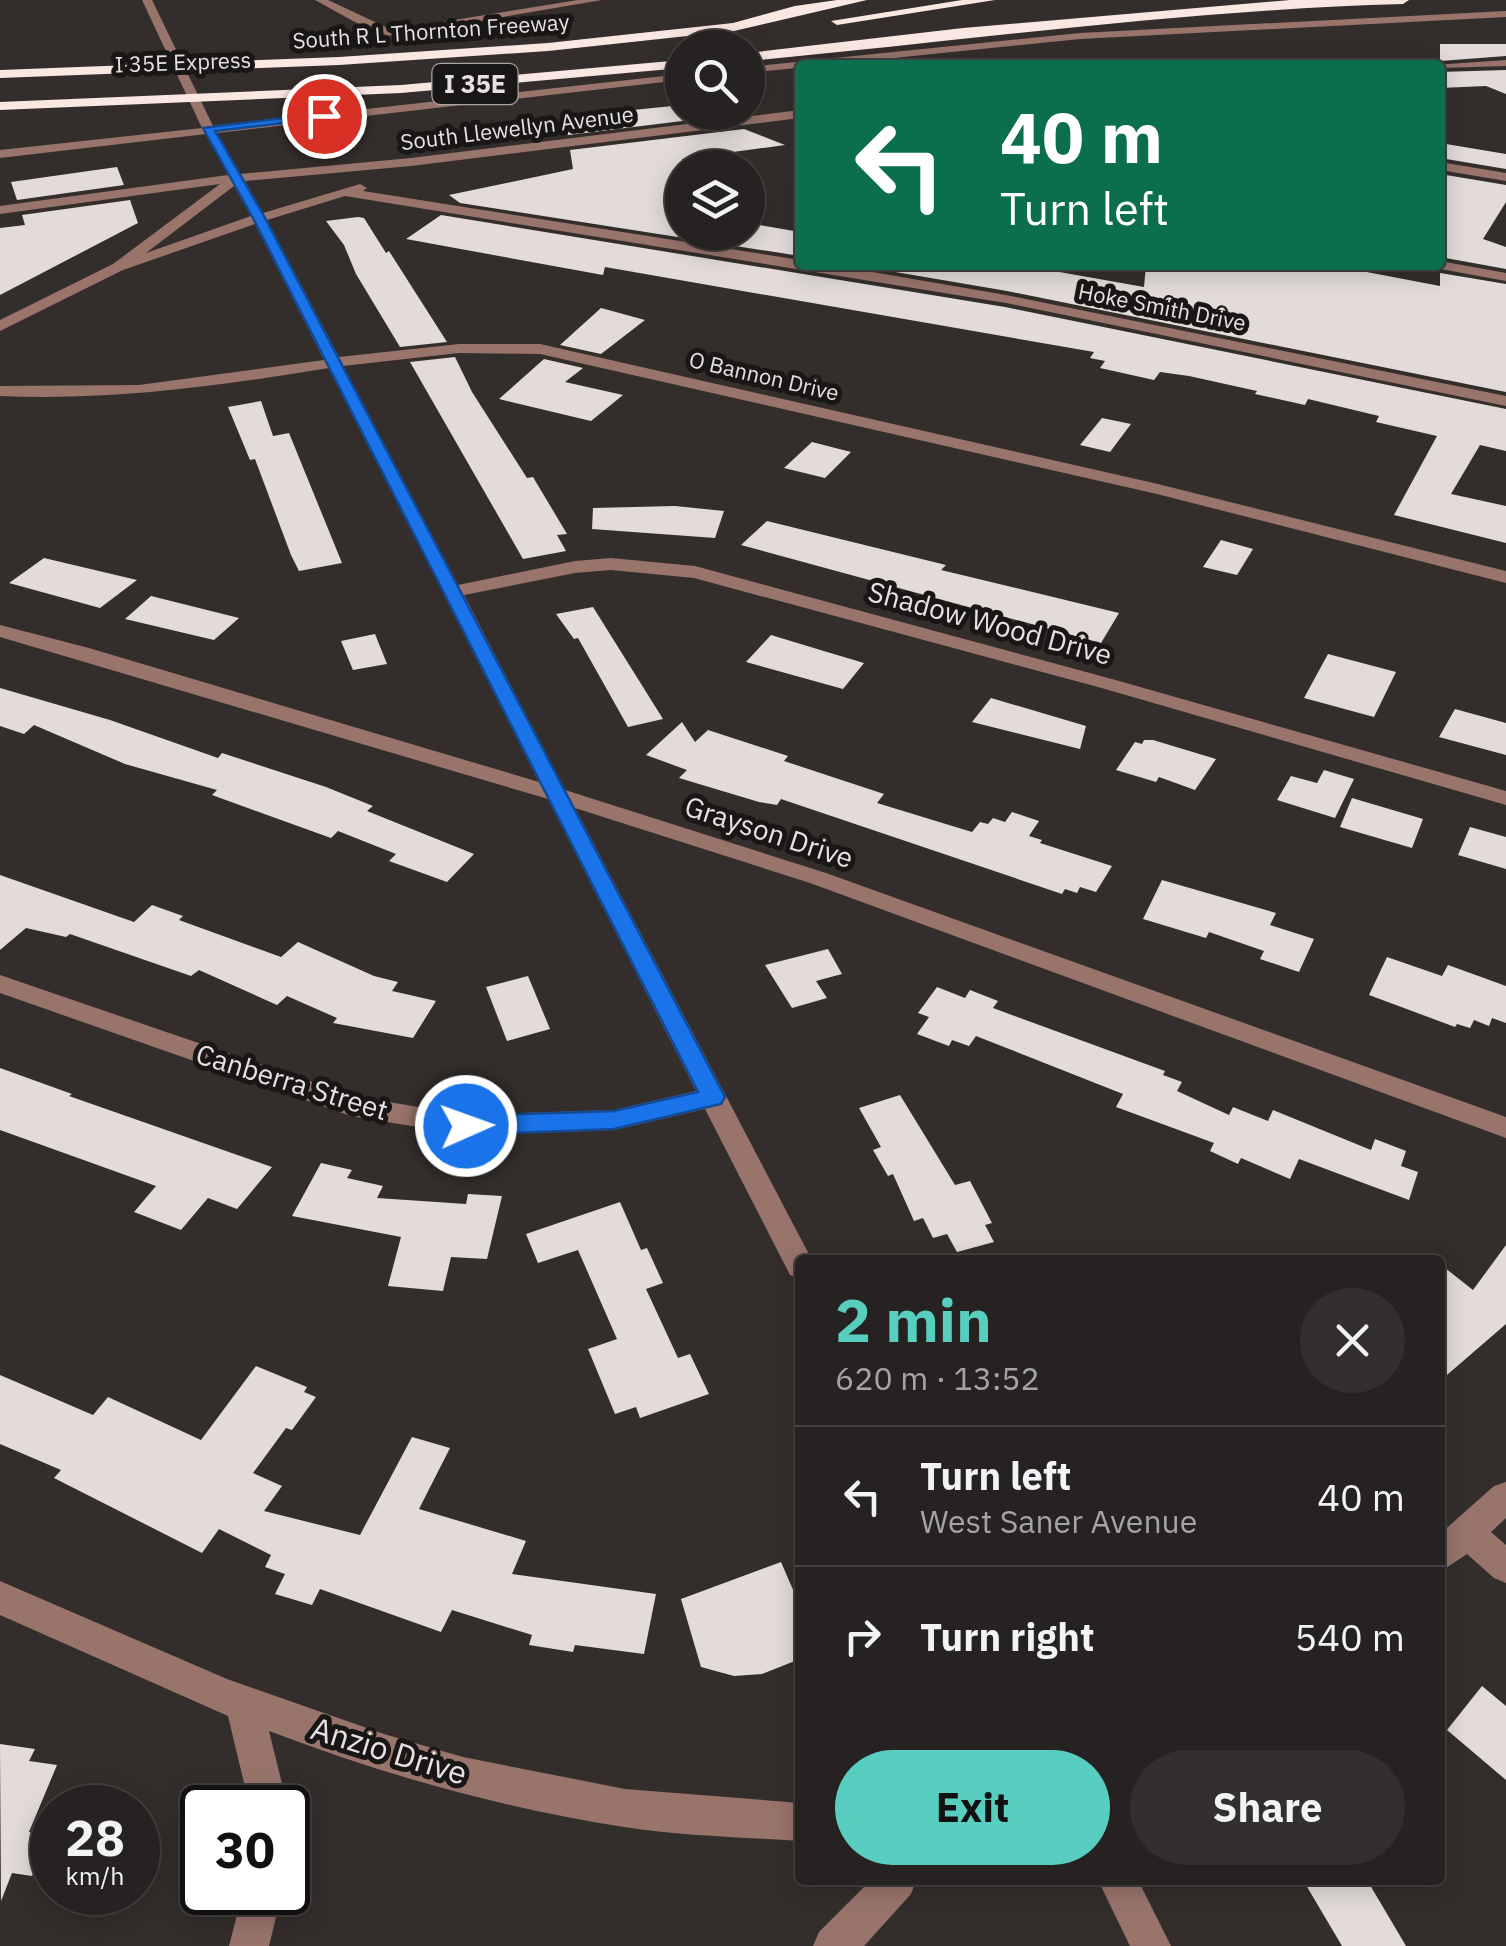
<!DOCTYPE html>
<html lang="en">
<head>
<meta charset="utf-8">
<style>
	:root { --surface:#262221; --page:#322f2e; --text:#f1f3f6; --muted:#a4a4a5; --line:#423f3f; --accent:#58cec0 }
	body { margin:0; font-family:"IBM Plex Sans",sans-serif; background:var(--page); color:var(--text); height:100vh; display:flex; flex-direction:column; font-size:38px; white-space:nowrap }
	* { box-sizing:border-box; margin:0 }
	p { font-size:32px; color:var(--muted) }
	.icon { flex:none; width:55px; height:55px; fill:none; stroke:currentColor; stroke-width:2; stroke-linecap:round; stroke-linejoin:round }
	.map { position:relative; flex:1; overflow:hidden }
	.details { position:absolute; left:795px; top:1255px; width:650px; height:630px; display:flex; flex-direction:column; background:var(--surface); border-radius:10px; box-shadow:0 5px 25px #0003,0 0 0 2px var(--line) }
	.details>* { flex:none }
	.banner { position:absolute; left:795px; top:60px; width:650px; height:210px; border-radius:10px; box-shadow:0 5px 25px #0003,0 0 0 2px var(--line); background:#0b6e4f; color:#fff; overflow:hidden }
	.controls { position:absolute; left:665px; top:30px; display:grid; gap:20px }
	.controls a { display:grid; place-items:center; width:100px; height:100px; border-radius:50%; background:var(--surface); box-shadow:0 5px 25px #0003,0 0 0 2px var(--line); font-size:50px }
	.speed { position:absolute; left:30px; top:1785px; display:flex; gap:20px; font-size:50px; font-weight:700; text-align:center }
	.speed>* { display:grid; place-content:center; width:130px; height:130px; border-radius:50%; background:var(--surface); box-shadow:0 5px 25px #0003,0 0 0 2px var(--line); line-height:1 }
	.speed small { font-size:25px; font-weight:400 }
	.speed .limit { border:5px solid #111; border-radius:15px; background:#fff; color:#111 }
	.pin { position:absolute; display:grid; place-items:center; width:85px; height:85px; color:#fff; margin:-42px; border:5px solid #fff; border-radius:50%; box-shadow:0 2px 10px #0007 }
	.me { position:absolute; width:110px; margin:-55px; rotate:88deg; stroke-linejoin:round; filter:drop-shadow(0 0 8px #0008) }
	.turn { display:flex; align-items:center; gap:35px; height:210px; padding:0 40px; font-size:45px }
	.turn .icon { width:130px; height:130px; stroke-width:2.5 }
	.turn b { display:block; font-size:70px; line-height:85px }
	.round { display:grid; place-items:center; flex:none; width:105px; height:105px; border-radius:52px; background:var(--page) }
	.head { display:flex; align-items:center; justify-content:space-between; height:170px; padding:0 40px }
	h1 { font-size:60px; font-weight:700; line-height:75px; color:var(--accent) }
	.primary-button { display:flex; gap:20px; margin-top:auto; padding:20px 40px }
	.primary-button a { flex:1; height:115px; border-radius:60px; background:var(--accent); color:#111; font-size:40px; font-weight:700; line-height:115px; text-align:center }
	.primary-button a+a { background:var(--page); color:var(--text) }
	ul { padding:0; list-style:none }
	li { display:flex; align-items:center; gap:30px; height:140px; padding:0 40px; border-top:2px solid var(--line) }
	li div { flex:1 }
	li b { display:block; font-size:38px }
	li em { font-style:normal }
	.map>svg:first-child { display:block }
	.building { fill:#e2dbda }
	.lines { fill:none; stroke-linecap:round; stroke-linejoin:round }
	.minor { fill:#98746b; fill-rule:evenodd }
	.highway { fill:#fae7e2; fill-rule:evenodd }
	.route { fill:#1a73e8; stroke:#114b97; stroke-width:2.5 }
	.labels { text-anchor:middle; stroke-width:10; stroke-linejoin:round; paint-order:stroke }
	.far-street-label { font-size:22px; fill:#e6e2e1; stroke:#191716 }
	.shield { fill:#191716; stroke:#a8a5a4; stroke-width:2.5 }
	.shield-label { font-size:25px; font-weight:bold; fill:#e6e2e1 }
	.street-label { font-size:28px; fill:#e6e2e1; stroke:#191716 }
	.near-street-label { font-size:32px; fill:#e6e2e1; stroke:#191716 }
</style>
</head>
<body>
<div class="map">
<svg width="1506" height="1946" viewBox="0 0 1506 1946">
	<rect width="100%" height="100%" fill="#332e2c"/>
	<g class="building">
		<path d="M 1440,44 L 1506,44 L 1506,56 L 1440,61 Z"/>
		<path d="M 1506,70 L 1506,94 L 1486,86 L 1440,88 L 1440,72 Z"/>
		<path d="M 682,105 L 682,112 L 715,117 L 568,135 L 565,117 Z"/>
		<path d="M 744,129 L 785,145 L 682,159 L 682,232 L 748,232 L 748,223 L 800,232 L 800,256 L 460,203 L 449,195 L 573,169 L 570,150 Z"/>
		<path d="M 1440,143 L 1506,154 L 1506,169 L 1440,158 Z"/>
		<path d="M 117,167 L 124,185 L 17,200 L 11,182 Z"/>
		<path d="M 1440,174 L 1506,185 L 1506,202 L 1483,239 L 1506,247 L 1506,269 L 1440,257 Z"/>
		<path d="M 130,200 L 138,223 L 0,295 L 0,228 L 25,225 L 22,215 Z"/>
		<path d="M 441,215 L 1005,307 L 1506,409 L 1506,451 L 1480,445 L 1451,494 L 1506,506 L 1506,543 L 1394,515 L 1437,436 L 1376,422 L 1379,416 L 1308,399 L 1305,405 L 1255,394 L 1257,391 L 1189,376 L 1160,372 L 1154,380 L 1100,368 L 1105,361 L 1090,358 L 1094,352 L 605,267 L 603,275 L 406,239 Z"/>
		<path d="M 358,217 L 364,218 L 386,253 L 389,251 L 447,342 L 400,347 L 356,274 L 344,245 L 326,221 Z"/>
		<path d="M 854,265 L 1020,265 L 1144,287 L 1146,265 L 1330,265 L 1440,286 L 1440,273 L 1506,284 L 1506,392 L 1007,291 Z"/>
		<path d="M 601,308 L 645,320 L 601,354 L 560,345 Z"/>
		<path d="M 455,357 L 472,392 L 527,478 L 533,477 L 567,534 L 557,535 L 566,551 L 523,559 L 410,362 Z"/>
		<path d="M 544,359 L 583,368 L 565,382 L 623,395 L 591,421 L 499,399 Z"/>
		<path d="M 261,401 L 273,436 L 289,433 L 342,563 L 299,571 L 291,555 L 255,459 L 250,460 L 228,407 Z"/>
		<path d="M 1102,418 L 1131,424 L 1110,452 L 1080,445 Z"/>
		<path d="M 812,442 L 851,452 L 825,478 L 784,468 Z"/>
		<path d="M 675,506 L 724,511 L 715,538 L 592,529 L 593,508 Z"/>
		<path d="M 767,521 L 946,565 L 941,570 L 1119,613 L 1101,643 L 741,545 Z"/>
		<path d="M 1221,540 L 1253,549 L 1237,575 L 1203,567 Z"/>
		<path d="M 44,558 L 137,580 L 100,608 L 9,583 Z"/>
		<path d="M 151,596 L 239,618 L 214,640 L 125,619 Z"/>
		<path d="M 593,607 L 663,719 L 628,727 L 578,638 L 574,639 L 556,614 Z"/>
		<path d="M 375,634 L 387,664 L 353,670 L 341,641 Z"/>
		<path d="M 771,635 L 827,652 L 864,663 L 843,689 L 746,662 Z"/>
		<path d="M 1328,654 L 1396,672 L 1374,717 L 1304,698 Z"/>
		<path d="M 0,688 L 110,720 L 218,758 L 222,753 L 326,787 L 373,806 L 367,811 L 474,854 L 447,882 L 389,861 L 396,854 L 338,831 L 331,838 L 212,795 L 217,790 L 125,764 L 34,725 L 24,734 L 0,726 Z"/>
		<path d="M 991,698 L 1086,726 L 1080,749 L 972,722 Z"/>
		<path d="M 1455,709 L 1506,723 L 1506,755 L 1439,737 Z"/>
		<path d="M 682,722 L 695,742 L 708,730 L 788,756 L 784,761 L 884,794 L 877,803 L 972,832 L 980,822 L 988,824 L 993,818 L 1005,822 L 1012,812 L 1039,821 L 1029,836 L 1042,840 L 1040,843 L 1112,866 L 1096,892 L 1080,887 L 1077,893 L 1065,889 L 1062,894 L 781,799 L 777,805 L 759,802 L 679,778 L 687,770 L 646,755 Z"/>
		<path d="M 1144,740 L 1153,740 L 1216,759 L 1195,790 L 1159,777 L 1156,782 L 1116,770 L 1135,742 L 1142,744 Z"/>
		<path d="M 1324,770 L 1354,779 L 1335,818 L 1277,800 L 1291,776 L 1317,783 Z"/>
		<path d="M 1352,798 L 1423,819 L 1412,848 L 1340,827 Z"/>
		<path d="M 1470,827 L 1506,837 L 1506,869 L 1458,855 Z"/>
		<path d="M 0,875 L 134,922 L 152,905 L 183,916 L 179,920 L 281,957 L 298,942 L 374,976 L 398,982 L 392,991 L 436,1001 L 413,1038 L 333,1023 L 337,1018 L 287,996 L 277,1005 L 199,970 L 191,976 L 70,934 L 66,937 L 26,928 L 0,950 Z"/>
		<path d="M 1162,880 L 1276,913 L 1270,925 L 1314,939 L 1299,972 L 1260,959 L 1264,951 L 1209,932 L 1206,938 L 1143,919 Z"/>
		<path d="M 828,949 L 842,974 L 816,981 L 827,998 L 792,1008 L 765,965 Z"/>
		<path d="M 1387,957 L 1442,976 L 1448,965 L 1506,986 L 1506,1023 L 1492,1018 L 1489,1026 L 1474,1020 L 1470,1028 L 1457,1024 L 1455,1027 L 1369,995 Z"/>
		<path d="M 528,976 L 550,1029 L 507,1041 L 486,987 Z"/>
		<path d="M 937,987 L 965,998 L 970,990 L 998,1001 L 993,1008 L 1165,1071 L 1163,1075 L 1182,1082 L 1177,1091 L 1229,1115 L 1233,1107 L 1268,1121 L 1273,1110 L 1371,1150 L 1375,1139 L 1406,1151 L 1401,1166 L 1418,1172 L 1409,1200 L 1299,1159 L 1290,1179 L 1241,1158 L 1238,1164 L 1210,1151 L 1214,1143 L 1116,1107 L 1123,1094 L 976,1036 L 969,1046 L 952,1040 L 949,1046 L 917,1034 L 929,1017 L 918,1013 Z"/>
		<path d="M 0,1068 L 72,1094 L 69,1096 L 272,1167 L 237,1209 L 208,1198 L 181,1230 L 134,1212 L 156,1186 L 0,1130 Z"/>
		<path d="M 900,1095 L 955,1185 L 970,1181 L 992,1223 L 985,1225 L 994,1242 L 957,1252 L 947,1234 L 933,1238 L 923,1218 L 914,1221 L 893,1174 L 888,1176 L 873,1150 L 881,1147 L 859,1108 Z"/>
		<path d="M 321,1163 L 352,1170 L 347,1178 L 383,1186 L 377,1198 L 466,1204 L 468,1194 L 502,1196 L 487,1259 L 451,1257 L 443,1291 L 388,1286 L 401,1237 L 292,1216 Z"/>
		<path d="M 620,1202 L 641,1250 L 647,1248 L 663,1283 L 646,1289 L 678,1358 L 690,1354 L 709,1394 L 640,1418 L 636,1407 L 615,1414 L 588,1349 L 617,1339 L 578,1250 L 538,1263 L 526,1234 Z"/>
		<path d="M 1506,1245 L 1506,1324 L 1440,1381 L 1440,1264 L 1473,1290 Z"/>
		<path d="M 256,1366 L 307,1387 L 304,1392 L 316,1397 L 292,1430 L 286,1428 L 253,1473 L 282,1486 L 264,1511 L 360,1535 L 412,1437 L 450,1448 L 419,1509 L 526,1541 L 512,1574 L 656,1594 L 644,1654 L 575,1645 L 573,1652 L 529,1645 L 532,1635 L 452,1610 L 441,1632 L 320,1589 L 312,1605 L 275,1594 L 285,1574 L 265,1567 L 271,1555 L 219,1529 L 202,1553 L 54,1478 L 61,1470 L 0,1444 L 0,1375 L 93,1415 L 108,1397 L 201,1440 Z"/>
		<path d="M 781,1562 L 800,1606 L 800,1659 L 762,1674 L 734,1676 L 701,1667 L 681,1599 Z"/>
		<path d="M 1482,1686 L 1506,1706 L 1506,1780 L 1447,1730 Z"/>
		<path d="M 0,1744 L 35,1749 L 29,1761 L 57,1765 L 29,1832 L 49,1835 L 32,1876 L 12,1873 L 1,1901 Z"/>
		<path d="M 1303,1880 L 1367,1880 L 1406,1946 L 1342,1946 Z"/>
	</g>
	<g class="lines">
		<g class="minor">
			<path d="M 142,0 L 152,0 L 213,126 L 682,74 L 682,80 L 217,133 L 240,174 L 411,158 L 800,110 L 800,118 L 411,166 L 245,181 L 263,213 L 360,184 L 367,188 L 363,191 L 800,260 L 800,265 L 832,265 L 1006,295 L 1506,396 L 1506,406 L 1006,303 L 345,196 L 267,220 L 339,357 L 459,344 L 540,344 L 1158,484 L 1506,571 L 1506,583 L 1157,494 L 540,354 L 459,353 L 343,366 L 458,585 L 575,561 L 611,558 L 695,566 L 1112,679 L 1506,791 L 1506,805 L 1098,687 L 694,578 L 611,570 L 575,573 L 464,595 L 565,790 L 826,873 L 1506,1117 L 1506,1138 L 810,883 L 575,808 L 812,1260 L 800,1260 L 800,1278 L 790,1275 L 705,1109 L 614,1130 L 466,1135 L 351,1116 L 0,993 L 0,975 L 353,1096 L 466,1115 L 614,1110 L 696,1091 L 548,799 L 0,637 L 0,625 L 89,648 L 539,782 L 329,368 C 219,386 112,401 0,396 L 0,386 L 139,385 L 324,360 L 255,224 L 123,270 L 0,331 L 0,320 L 113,264 L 220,184 L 0,214 L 0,206 L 228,175 L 206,134 L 0,158 L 0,150 L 202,128 ZM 234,186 L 251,216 L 146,253 Z"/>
			<path d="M 315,0 L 328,0 L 392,30 L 578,0 L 602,0 L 392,36 L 373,32 Z"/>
			<path d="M 1506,11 L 1506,17 L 1080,39 L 748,73 L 748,67 L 1080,33 Z"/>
			<path d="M 1506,60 L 1506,66 L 1440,68 L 1434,65 Z"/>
			<path d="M 1440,162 L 1506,173 L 1506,181 L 1440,170 Z"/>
			<path d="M 1440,261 L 1506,273 L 1506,281 L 1435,268 L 1433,265 L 1440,265 Z"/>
			<path d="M 1506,1482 L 1506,1518 L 1491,1532 L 1506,1545 L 1506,1583 L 1494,1578 L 1467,1554 L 1440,1572 L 1440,1534 L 1494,1486 Z"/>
			<path d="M 0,1581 L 227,1679 L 384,1734 L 463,1757 L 625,1789 L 800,1803 L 800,1841 C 741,1837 682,1836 624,1827 C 502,1808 384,1775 269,1731 L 288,1808 L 250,1808 L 228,1716 L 0,1615 Z"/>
			<path d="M 871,1880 L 916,1880 L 911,1894 L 864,1946 L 813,1946 L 819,1932 Z"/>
			<path d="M 1098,1880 L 1138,1880 L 1171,1946 L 1130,1946 Z"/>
			<path d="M 243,1892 L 282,1892 L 269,1946 L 229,1946 Z"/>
		</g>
		<g class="highway">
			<path d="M 837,0 L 867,0 L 734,31 L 548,51 L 339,65 L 0,78 L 0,70 L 339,57 L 548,43 L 733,23 L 795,6 Z"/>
			<path d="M 962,0 L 995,0 L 837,25 L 831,21 Z"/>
			<path d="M 1290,0 L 1409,0 L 1403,4 C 1183,10 966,41 748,61 L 748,53 L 963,28 Z"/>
			<path d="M 682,60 L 682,68 L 401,93 L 0,110 L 0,102 L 401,85 Z"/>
		</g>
	</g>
	<path class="route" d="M 324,113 L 328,118 L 215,131 L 265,218 L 725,1097 L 721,1104 L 614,1129 L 466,1135 L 458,1132 L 454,1126 L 458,1119 L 466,1116 L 614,1111 L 698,1092 L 253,218 L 203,128 Z"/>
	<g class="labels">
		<g class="far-street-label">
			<text transform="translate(431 31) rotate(-4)" y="8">South R L Thornton Freeway</text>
			<text transform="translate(183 62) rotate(-2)" y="8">I 35E Express</text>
			<text transform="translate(517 128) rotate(-7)" y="8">South Llewellyn Avenue</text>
			<text transform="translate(1162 307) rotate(11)" y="8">Hoke Smith Drive</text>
			<text transform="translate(764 376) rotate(13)" y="8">O Bannon Drive</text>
		</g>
		<rect class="shield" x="432.5" y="64" width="85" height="40" rx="8"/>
		<g class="shield-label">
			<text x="475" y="93">I 35E</text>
		</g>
		<g class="street-label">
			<text transform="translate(990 623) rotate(15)" y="10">Shadow Wood Drive</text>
			<text transform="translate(769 832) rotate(18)" y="10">Grayson Drive</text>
			<text transform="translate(292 1082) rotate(17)" y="10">Canberra Street</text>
		</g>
		<g class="near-street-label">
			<text transform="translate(389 1751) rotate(17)" y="11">Anzio Drive</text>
		</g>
	</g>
</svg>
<div class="controls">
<a><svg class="icon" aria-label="search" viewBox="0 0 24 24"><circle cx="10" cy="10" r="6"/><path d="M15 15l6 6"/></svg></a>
<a><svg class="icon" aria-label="layers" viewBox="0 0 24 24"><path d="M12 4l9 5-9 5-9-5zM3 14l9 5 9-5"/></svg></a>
</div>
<div class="speed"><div>28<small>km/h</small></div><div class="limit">30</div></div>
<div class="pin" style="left:324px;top:116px;background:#d93025"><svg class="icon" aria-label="arrive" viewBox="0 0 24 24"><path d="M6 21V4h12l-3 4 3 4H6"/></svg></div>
<svg class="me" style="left:466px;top:1126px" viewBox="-20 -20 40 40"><circle r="17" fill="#1a73e8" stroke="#fff" stroke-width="3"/><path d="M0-11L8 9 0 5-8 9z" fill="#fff"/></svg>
<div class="banner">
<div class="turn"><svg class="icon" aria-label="left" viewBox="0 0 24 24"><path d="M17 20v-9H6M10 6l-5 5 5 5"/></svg><div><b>40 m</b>Turn left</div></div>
</div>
<section class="details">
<div class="head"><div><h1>2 min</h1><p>620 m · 13:52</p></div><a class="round"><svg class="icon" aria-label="close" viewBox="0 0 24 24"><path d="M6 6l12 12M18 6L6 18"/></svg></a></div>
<ul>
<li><svg class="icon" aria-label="left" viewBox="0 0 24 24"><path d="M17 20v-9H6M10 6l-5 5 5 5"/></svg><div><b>Turn left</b><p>West Saner Avenue</p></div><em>40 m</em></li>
<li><svg class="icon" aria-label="right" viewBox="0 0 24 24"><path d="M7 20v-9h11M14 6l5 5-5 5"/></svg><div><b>Turn right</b></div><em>540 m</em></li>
</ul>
<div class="primary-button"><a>Exit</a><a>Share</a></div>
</section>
</div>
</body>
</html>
